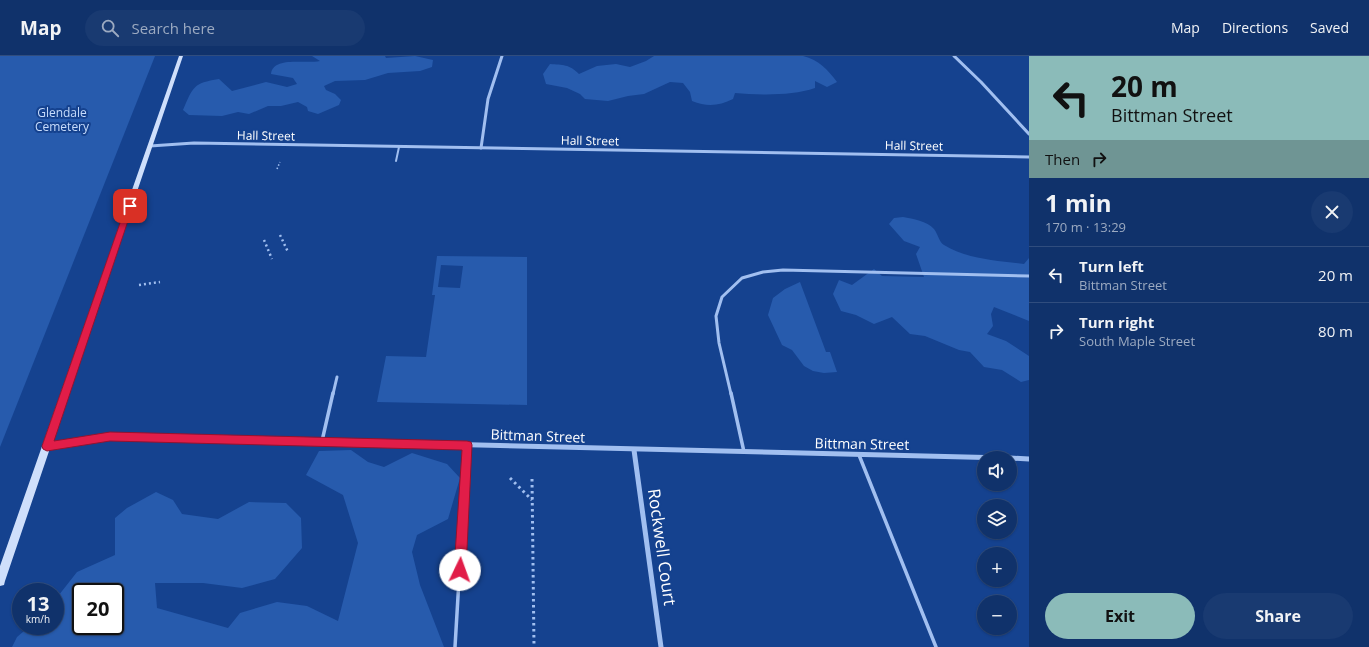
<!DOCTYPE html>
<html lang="en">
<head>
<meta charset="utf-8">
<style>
	:root { --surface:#10326b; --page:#193a71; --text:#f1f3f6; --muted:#9caac1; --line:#304d7e; --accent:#8bbbb9 }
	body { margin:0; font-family:"Open Sans",sans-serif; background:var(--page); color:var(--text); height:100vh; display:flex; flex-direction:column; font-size:15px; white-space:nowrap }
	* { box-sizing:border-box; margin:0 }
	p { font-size:13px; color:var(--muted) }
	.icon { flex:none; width:22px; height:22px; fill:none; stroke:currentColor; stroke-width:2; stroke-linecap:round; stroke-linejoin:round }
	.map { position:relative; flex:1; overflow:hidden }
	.panel { display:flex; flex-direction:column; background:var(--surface); width:340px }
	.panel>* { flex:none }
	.top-card { background:#8bbbb9; color:#111; overflow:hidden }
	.fabs { position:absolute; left:977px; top:395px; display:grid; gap:8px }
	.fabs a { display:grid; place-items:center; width:40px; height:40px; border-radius:50%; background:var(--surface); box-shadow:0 1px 3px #0004,0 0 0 1px var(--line); font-size:20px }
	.speed { position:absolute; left:12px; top:527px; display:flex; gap:8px; font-size:20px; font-weight:700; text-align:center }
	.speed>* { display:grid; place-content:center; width:52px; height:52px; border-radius:50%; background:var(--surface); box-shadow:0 1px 3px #0004,0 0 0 1px var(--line); line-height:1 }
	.speed small { font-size:10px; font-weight:400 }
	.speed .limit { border:2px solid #111; border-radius:6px; background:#fff; color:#111 }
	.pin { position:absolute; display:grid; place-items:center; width:34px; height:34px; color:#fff; margin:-17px; border-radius:8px; box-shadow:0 2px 6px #0006 }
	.me { position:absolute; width:44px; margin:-22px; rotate:3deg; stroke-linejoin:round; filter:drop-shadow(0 0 3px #0008) }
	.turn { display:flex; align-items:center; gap:14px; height:84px; padding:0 16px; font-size:18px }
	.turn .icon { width:52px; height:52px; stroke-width:2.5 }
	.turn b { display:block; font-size:28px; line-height:34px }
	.then { display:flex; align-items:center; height:38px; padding:0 16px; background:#0003; gap:8px; font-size:15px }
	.round { display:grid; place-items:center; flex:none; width:42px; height:42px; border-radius:21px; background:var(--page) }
	.overview { display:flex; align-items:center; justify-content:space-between; height:68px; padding:0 16px }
	h1 { font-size:24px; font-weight:700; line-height:30px }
	.button { display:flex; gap:8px; margin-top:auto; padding:8px 16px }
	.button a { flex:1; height:46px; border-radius:24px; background:var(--accent); color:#111; font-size:16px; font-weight:700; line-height:46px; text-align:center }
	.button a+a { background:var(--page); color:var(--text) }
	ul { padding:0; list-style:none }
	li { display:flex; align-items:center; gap:12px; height:56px; padding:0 16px; border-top:1px solid var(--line) }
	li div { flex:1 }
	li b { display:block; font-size:15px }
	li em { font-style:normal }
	header { display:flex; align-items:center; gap:24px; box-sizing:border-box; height:56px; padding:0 20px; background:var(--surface); border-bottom:1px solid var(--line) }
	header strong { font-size:19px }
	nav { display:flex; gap:22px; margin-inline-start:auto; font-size:14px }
	.search { width:280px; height:36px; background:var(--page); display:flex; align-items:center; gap:10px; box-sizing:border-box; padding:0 14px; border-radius:22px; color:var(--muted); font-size:15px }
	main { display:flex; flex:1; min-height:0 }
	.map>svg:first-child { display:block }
	.green { fill:#275bad; fill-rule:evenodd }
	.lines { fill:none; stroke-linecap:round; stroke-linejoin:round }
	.path-far2 { stroke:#a1bff0; stroke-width:1.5; stroke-dasharray:1.5 2; stroke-linecap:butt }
	.path-far1 { stroke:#a1bff0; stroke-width:2.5; stroke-dasharray:2 3; stroke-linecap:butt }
	.path { stroke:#a1bff0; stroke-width:3; stroke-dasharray:2.5 3.5; stroke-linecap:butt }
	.service-far2 { stroke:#a1bff0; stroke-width:2 }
	.service-far1 { stroke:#a1bff0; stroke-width:3 }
	.service { stroke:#a1bff0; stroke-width:3.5 }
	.minor-far1 { stroke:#a1bff0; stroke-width:3 }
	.minor { stroke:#a1bff0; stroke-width:5 }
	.secondary { fill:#cfdffb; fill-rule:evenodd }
	.route { fill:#e11d48; stroke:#92132f }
	.labels { text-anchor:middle; stroke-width:4; stroke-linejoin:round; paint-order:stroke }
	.far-park-label { font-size:12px; fill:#c7dcfc; stroke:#15428f }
	.far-street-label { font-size:12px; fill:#fff; stroke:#15428f }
	.street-label { font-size:14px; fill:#fff; stroke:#15428f }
	.near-street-label { font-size:17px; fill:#fff; stroke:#15428f }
</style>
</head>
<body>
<header>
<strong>Map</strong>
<div class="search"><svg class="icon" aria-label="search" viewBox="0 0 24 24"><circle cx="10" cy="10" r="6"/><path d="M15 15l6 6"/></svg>Search here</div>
<nav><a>Map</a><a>Directions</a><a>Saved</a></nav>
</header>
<main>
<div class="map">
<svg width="1029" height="591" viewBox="0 0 1029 591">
	<rect width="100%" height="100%" fill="#15428f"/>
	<g class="green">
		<path d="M 0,0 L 155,0 L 0,391 Z"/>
		<path d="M 312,0 L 385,0 L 386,2 L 415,0 L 433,4 L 432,11 L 420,15 L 388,17 L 365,24 L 335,25 L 324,30 L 326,34 L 335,38 L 341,44 L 339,49 L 318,58 L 308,55 L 307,51 L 298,46 L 281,50 L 268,50 L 249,58 L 238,56 L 222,60 L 189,59 L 183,54 C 193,31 193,27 219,23 L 232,35 L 266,26 L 287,31 L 297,28 L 293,22 L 271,18 C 273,0 304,8 320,5 Z"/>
		<path d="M 654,0 L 803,0 C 819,4 828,14 837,26 L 827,31 L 815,25 L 815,32 C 792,40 759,39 735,37 L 733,43 C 719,50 707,51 692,45 L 690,36 L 683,27 L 670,26 L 644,38 L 628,40 L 608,45 L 585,43 L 580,38 L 567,32 L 546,28 L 543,18 L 550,8 C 563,9 569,8 579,18 L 597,10 L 616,8 L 630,11 L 646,5 Z"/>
		<path d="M 903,161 C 913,163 927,165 934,173 C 938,178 939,186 944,189 C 967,203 998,205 1024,208 L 1029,202 L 1029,265 L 994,251 L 991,258 L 993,270 L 987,278 L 1006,285 L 1029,300 L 1029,324 L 1021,326 L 1002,314 L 984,311 L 970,296 L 959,294 L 925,280 L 910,278 L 892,261 L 874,268 L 856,259 L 841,255 L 833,238 L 839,224 L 852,229 L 874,213 L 882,220 L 924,221 L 916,198 L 920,191 L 904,185 L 889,168 L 894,162 Z"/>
		<path d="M 437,200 L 527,201 L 527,349 L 377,346 L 386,300 L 426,301 L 435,239 L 432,239 ZM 441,209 L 463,210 L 460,232 L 438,231 Z"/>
		<path d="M 800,226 L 826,296 L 830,296 L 837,316 L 824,317 L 813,315 L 804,310 L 792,294 L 782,289 L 768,259 L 773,242 L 785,233 Z"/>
		<path d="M 351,394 L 368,406 L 384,411 L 412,397 L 447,408 L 460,422 L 448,463 L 417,479 L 412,496 L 420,529 L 444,591 L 12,591 L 17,581 L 30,570 L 55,570 L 55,544 L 77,516 L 115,499 L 115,462 L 127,452 L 156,436 L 173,444 L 182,458 L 218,463 L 249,446 L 286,447 L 301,462 L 302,492 L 275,523 L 242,532 L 203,527 L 155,527 L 157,552 L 228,572 L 240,557 L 277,546 L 307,550 L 338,565 L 358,487 L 343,439 L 306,419 L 319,395 ZM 81,536 L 115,536 L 115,570 L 81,570 Z"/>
	</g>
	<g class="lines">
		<path class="path-far2" d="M 277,113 L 280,106"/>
		<g class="path-far1">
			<path d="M 280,179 L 288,196"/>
			<path d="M 264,184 L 272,203"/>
			<path d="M 139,229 L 160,226"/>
		</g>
		<g class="path">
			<path d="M 510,422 L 532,444"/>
			<path d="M 532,423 L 534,591"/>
		</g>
		<path class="service-far2" d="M 396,105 L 399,91"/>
		<g class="service-far1">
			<path d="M 333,338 L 337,321"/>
			<path d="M 731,338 L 719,287 L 716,260 L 722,241 L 742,222 L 763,216 L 783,214 L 1029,220"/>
		</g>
		<g class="service">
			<path d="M 731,337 L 744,396"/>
			<path d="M 322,385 L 333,337"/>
			<path d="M 859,399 L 936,591"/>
			<path d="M 455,591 L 467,389"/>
		</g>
		<g class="minor-far1">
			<path d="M 954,0 L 981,26 L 1029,78"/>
			<path d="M 150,90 L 194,87 L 1029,101"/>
			<path d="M 481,92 L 488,43 L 502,0"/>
		</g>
		<g class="minor">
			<path d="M 47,390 L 110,380 L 1006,402"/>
			<path d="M 634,394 L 661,591"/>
			<path d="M 1010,402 L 1029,403"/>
		</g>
		<path class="secondary" d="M 179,0 L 183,0 L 5,525 L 4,529 L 0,530 L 0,510 Z"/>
	</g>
	<path class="route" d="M 130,147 L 133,150 L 54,385 L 110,376 L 467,385 L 471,386 L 472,389 L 466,514 L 464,518 L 460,520 L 456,518 L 454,514 L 462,394 L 110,385 L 47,395 L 43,393 L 42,390 L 126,150 Z"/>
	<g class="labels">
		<g class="far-park-label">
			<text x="62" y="61">Glendale<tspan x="62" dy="14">Cemetery</tspan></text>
		</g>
		<g class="far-street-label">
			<text transform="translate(266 80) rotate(1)" y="4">Hall Street</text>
			<text transform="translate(590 85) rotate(1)" y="4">Hall Street</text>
			<text transform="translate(914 90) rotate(1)" y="4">Hall Street</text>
		</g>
		<g class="street-label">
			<text transform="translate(538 380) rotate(2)" y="5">Bittman Street</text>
			<text transform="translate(862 388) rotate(1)" y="5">Bittman Street</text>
		</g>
		<g class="near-street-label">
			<text transform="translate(662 491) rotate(82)" y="6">Rockwell Court</text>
		</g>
	</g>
</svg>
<div class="fabs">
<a><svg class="icon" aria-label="sound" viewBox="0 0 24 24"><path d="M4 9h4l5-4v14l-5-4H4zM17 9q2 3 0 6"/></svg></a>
<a><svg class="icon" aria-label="layers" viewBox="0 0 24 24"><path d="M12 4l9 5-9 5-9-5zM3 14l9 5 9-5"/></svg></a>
<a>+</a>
<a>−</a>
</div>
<div class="speed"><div>13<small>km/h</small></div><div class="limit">20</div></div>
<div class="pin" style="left:130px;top:150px;background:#d93025"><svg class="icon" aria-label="arrive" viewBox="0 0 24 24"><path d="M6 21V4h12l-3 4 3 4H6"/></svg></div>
<svg class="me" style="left:460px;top:514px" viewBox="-20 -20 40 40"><circle r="19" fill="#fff"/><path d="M0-13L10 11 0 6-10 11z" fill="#e11d48"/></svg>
</div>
<section class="panel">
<div class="top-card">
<div class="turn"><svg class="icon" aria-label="left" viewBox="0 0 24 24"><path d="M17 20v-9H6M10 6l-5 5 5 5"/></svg><div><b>20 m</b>Bittman Street</div></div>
<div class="then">Then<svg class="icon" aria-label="right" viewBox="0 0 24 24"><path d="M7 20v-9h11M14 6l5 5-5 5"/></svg></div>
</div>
<div class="overview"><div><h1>1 min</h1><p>170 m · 13:29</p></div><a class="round"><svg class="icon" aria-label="close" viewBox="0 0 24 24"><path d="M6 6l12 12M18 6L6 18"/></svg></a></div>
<ul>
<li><svg class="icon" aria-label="left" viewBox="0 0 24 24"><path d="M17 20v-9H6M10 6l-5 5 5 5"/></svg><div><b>Turn left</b><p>Bittman Street</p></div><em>20 m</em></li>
<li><svg class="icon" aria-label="right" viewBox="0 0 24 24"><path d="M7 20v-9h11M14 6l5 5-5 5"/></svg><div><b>Turn right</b><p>South Maple Street</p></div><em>80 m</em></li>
</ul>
<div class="button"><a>Exit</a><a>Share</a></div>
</section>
</main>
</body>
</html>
